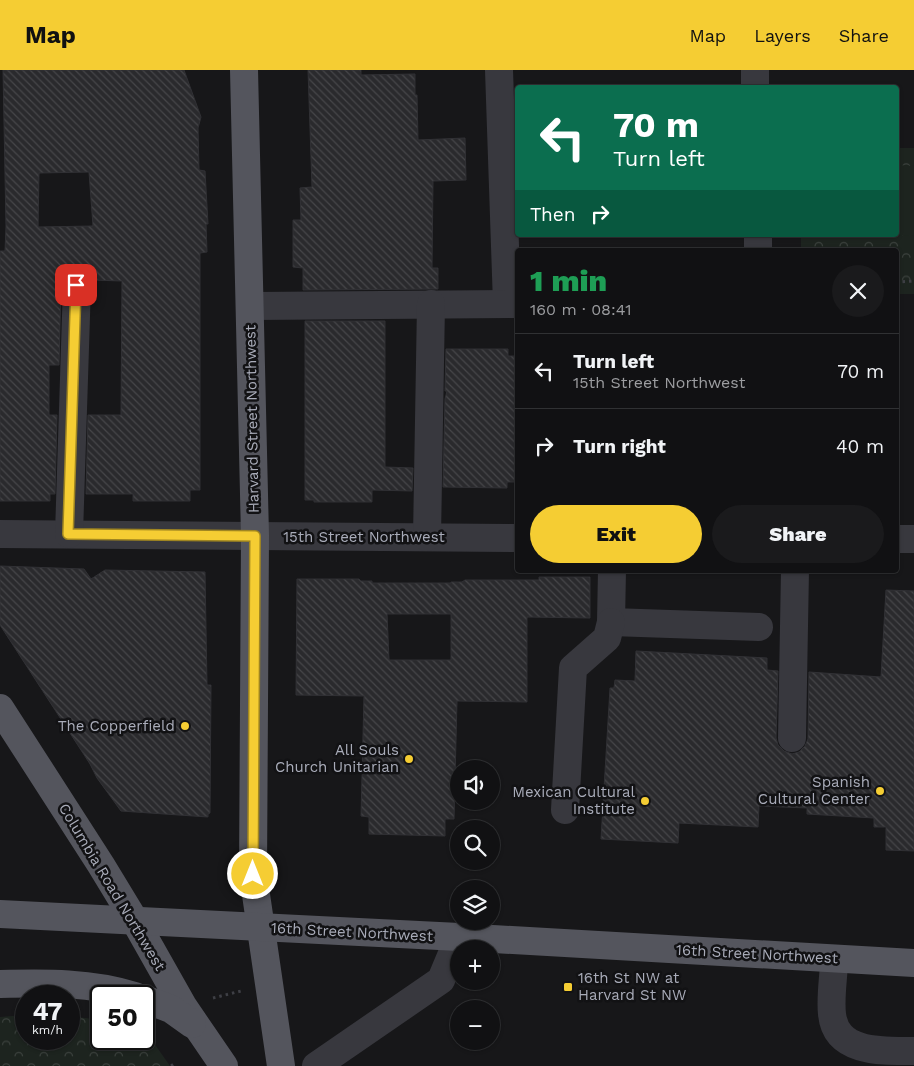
<!DOCTYPE html>
<html lang="en">
<head>
<meta charset="utf-8">
<style>
	:root { --surface:#111113; --page:#1a1a1c; --text:#f1f3f6; --muted:#9c9da0; --line:#303133; --accent:#f5cd33 }
	body { margin:0; font-family:"Work Sans",sans-serif; background:var(--page); color:var(--text); height:100vh; display:flex; flex-direction:column; font-size:19px; white-space:nowrap }
	* { box-sizing:border-box; margin:0 }
	p { font-size:16px; color:var(--muted) }
	.icon { flex:none; width:28px; height:28px; fill:none; stroke:currentColor; stroke-width:2; stroke-linecap:round; stroke-linejoin:round }
	.map { position:relative; flex:1; overflow:hidden }
	.side { position:absolute; left:515px; top:178px; width:384px; height:325px; display:flex; flex-direction:column; background:var(--surface); border-radius:5px; box-shadow:0 1px 4px #0004,0 0 0 1px var(--line) }
	.side>* { flex:none }
	.guide { position:absolute; left:515px; top:15px; width:384px; height:152px; border-radius:5px; box-shadow:0 1px 4px #0004,0 0 0 1px var(--line); background:#0b6e4f; color:#fff; overflow:hidden }
	.buttons { position:absolute; left:450px; top:690px; display:grid; gap:10px }
	.buttons a { display:grid; place-items:center; width:50px; height:50px; border-radius:50%; background:var(--surface); box-shadow:0 1px 4px #0004,0 0 0 1px var(--line); font-size:25px }
	.speed { position:absolute; left:15px; top:915px; display:flex; gap:10px; font-size:25px; font-weight:700; text-align:center }
	.speed>* { display:grid; place-content:center; width:65px; height:65px; border-radius:50%; background:var(--surface); box-shadow:0 1px 4px #0004,0 0 0 1px var(--line); line-height:1 }
	.speed small { font-size:12px; font-weight:400 }
	.speed .limit { border:2px solid #111; border-radius:8px; background:#fff; color:#111 }
	.pin { position:absolute; display:grid; place-items:center; width:42px; height:42px; color:#fff; margin:-21px; border-radius:10px; box-shadow:0 2px 8px #0006 }
	.me { position:absolute; width:55px; margin:-28px; rotate:0deg; stroke-linejoin:round; filter:drop-shadow(0 0 4px #0008) }
	.turn { display:flex; align-items:center; gap:18px; height:105px; padding:0 15px; font-size:22px }
	.turn .icon { width:65px; height:65px; stroke-width:2.5 }
	.turn b { display:block; font-size:35px; line-height:42px }
	.then { display:flex; align-items:center; height:48px; padding:0 15px; background:#0003; gap:10px; font-size:19px }
	.round { display:grid; place-items:center; flex:none; width:52px; height:52px; border-radius:26px; background:var(--page) }
	.summary { display:flex; align-items:center; justify-content:space-between; height:85px; padding:0 15px }
	h1 { font-size:30px; font-weight:800; line-height:38px; color:#1e9e55 }
	.button { display:flex; gap:10px; margin-top:auto; padding:10px 15px }
	.button a { flex:1; height:58px; border-radius:30px; background:var(--accent); color:#111; font-size:20px; font-weight:800; line-height:58px; text-align:center }
	.button a+a { background:var(--page); color:var(--text) }
	ul { padding:0; list-style:none }
	li { display:flex; align-items:center; gap:15px; height:75px; padding:0 15px; border-top:1px solid var(--line) }
	li div { flex:1 }
	li b { display:block; font-size:19px }
	li em { font-style:normal }
	header { display:flex; align-items:center; gap:30px; box-sizing:border-box; height:70px; padding:0 25px; background:var(--accent); color:#111 }
	header strong { font-size:24px }
	nav { display:flex; gap:28px; margin-inline-start:auto; font-size:18px }
	.map>svg:first-child { display:block }
	.forest { fill:url(#forest-crowns) }
	.garden { fill:#1d241f }
	.building { fill:url(#building-back-hatch); stroke:#313135; fill-rule:evenodd }
	.lines { fill:none; stroke-linecap:round; stroke-linejoin:round }
	.path { stroke:#3e3f45; stroke-width:3; stroke-dasharray:2.5 4; stroke-linecap:butt }
	.minor { stroke:#38383e; stroke-width:28 }
	.major { stroke:#54555d; stroke-width:28 }
	.route-casing { stroke:#9f8521; stroke-width:12 }
	.route { stroke:#f5cd33; stroke-width:9 }
	.poi-dot { fill:#f5cd33; stroke:#121214; stroke-width:2 }
	.labels { text-anchor:middle; stroke-width:5; stroke-linejoin:round; paint-order:stroke }
	.street-label { font-size:15px; fill:#a9acb9; stroke:#121214 }
	.poi-label { font-size:15px; fill:#a9acb9; stroke:#121214; text-anchor:end }
</style>
</head>
<body>
<header>
<strong>Map</strong>
<nav><a>Map</a><a>Layers</a><a>Share</a></nav>
</header>
<div class="map">
<svg width="914" height="996" viewBox="0 0 914 996">
	<defs>
		<pattern id="forest-crowns" width="20" height="18" patternUnits="userSpaceOnUse" patternTransform="scale(1.25)"><rect width="20" height="18" fill="#1d241f"/><path d="M2 6a3 3 0 1 1 6 0M12 15a3 3 0 1 1 6 0" fill="none" stroke="#3b413d"/></pattern>
		<pattern id="building-back-hatch" width="6" height="6" patternUnits="userSpaceOnUse" patternTransform="scale(1.25)"><rect width="6" height="6" fill="#2a2a2d"/><path d="M-1 5l2 2M0 0l6 6M5-1l2 2" fill="none" stroke="#464649"/></pattern>
	</defs>
	<rect width="100%" height="100%" fill="#171719"/>
	<g class="forest">
		<path d="M 896,78 L 914,78 L 914,224 L 896,224 L 896,180 L 801,180 L 801,165 L 896,165 Z"/>
		<path d="M 26,945 L 26,969 L 69,969 L 69,946 L 101,950 L 101,969 L 144,969 L 144,965 L 151,969 L 170,996 L 0,996 L 0,947 Z"/>
	</g>
	<path class="garden" d="M 896,95 L 914,96 L 914,166 L 896,165 Z"/>
	<g class="building">
		<path d="M 3,0 L 184,0 L 201,47 L 198,58 L 199,100 L 205,101 L 208,154 L 206,154 L 207,182 L 200,183 L 200,420 L 190,420 L 190,431 L 133,431 L 133,424 L 86,424 L 88,345 L 121,345 L 122,211 L 92,210 L 86,202 L 77,199 L 69,202 L 64,207 L 61,214 L 59,295 L 49,295 L 49,345 L 57,345 L 55,424 L 50,424 L 50,431 L 0,431 L 0,181 L 5,181 L 6,157 ZM 89,102 L 93,156 L 38,157 L 39,103 Z"/>
		<path d="M 308,0 L 361,0 L 361,5 L 415,4 L 415,25 L 417,25 L 418,70 L 465,68 L 466,110 L 433,111 L 432,198 L 438,198 L 438,219 L 303,220 L 303,198 L 293,197 L 293,150 L 301,150 L 300,118 L 312,117 Z"/>
		<path d="M 305,251 L 385,251 L 385,397 L 413,398 L 412,421 L 372,420 L 372,432 L 314,432 L 314,430 L 305,430 Z"/>
		<path d="M 446,279 L 508,279 L 508,286 L 518,286 L 518,412 L 507,412 L 507,418 L 443,417 L 445,329 L 447,321 L 445,321 Z"/>
		<path d="M 0,496 L 84,499 L 91,509 L 105,500 L 205,502 L 207,615 L 211,615 L 210,743 L 208,744 L 208,747 L 121,741 L 97,708 L 90,694 L 0,555 Z"/>
		<path d="M 539,507 L 590,507 L 590,548 L 527,547 L 527,632 L 457,631 L 454,749 L 445,749 L 445,766 L 369,764 L 369,747 L 361,746 L 364,626 L 296,625 L 297,509 L 359,509 L 361,511 L 372,511 L 372,513 L 451,513 L 451,512 L 462,512 L 465,510 L 539,510 ZM 387,544 L 451,544 L 451,590 L 389,590 Z"/>
		<path d="M 886,520 L 914,521 L 914,781 L 886,780 L 886,757 L 874,757 L 874,748 L 807,744 L 807,738 L 759,736 L 758,757 L 679,753 L 678,773 L 601,769 L 610,618 L 614,618 L 615,610 L 635,611 L 636,581 L 767,588 L 767,600 L 778,601 L 776,668 L 778,675 L 784,681 L 792,684 L 799,682 L 805,676 L 808,669 L 809,602 L 881,607 Z"/>
	</g>
	<g class="lines">
		<g class="path">
			<path d="M 896,212 L 914,211"/>
			<path d="M 213,928 L 241,921"/>
			<path d="M 171,996 L 174,994"/>
		</g>
		<g class="minor">
			<path d="M 499,0 L 507,234"/>
			<path d="M 755,0 L 755,18"/>
			<path d="M 758,165 L 758,180"/>
			<path d="M 250,236 L 518,234"/>
			<path d="M 0,464 L 518,468"/>
			<path d="M 69,464 L 77,215"/>
			<path d="M 427,467 L 431,234"/>
			<path d="M 896,469 L 914,469"/>
			<path d="M 612,500 L 611,552 L 759,557"/>
			<path d="M 792,668 L 795,500"/>
			<path d="M 565,740 L 573,598 L 607,568 L 611,552"/>
			<path d="M 834,889 C 834,906 830,926 832,944 C 836,984 884,981 914,981"/>
			<path d="M 316,996 L 441,910 L 459,867"/>
		</g>
		<g class="major">
			<path d="M 244,0 L 255,466 L 253,804 L 281,996"/>
			<path d="M 0,638 L 101,795 L 135,851 L 183,936 L 224,996"/>
			<path d="M 0,844 L 459,867 L 914,893"/>
			<path d="M 0,914 C 46,913 91,912 135,926"/>
			<path d="M 144,929 L 171,939 L 192,954"/>
		</g>
	</g>
	<g class="lines">
		<defs>
			<path id="route" d="M 76,215 L 68,464 L 255,466 L 253,804"/>
		</defs>
		<use href="#route" class="route-casing"/>
		<use href="#route" class="route"/>
	</g>
	<g class="poi-dot">
		<circle cx="185" cy="656" r="5"/>
		<circle cx="409" cy="689" r="5"/>
		<circle cx="880" cy="721" r="5"/>
		<circle cx="645" cy="731" r="5"/>
		<rect x="563" y="912" width="10" height="10" rx="2.5"/>
	</g>
	<g class="labels">
		<g class="street-label">
			<text transform="translate(252 349) rotate(-91)" y="5">Harvard Street Northwest</text>
			<text x="364" y="472">15th Street Northwest</text>
			<text transform="translate(112 817) rotate(59)" y="5">Columbia Road Northwest</text>
			<text transform="translate(352 862) rotate(3)" y="5">16th Street Northwest</text>
			<text transform="translate(757 884) rotate(3)" y="5">16th Street Northwest</text>
		</g>
		<g class="poi-label">
			<text x="175" y="661">The Copperfield</text>
			<text x="399" y="685">All Souls<tspan x="399" dy="17">Church Unitarian</tspan></text>
			<text x="870" y="717">Spanish<tspan x="870" dy="17">Cultural Center</tspan></text>
			<text x="635" y="727">Mexican Cultural<tspan x="635" dy="17">Institute</tspan></text>
			<text x="578" y="913" text-anchor="start">16th St NW at<tspan x="578" dy="17">Harvard St NW</tspan></text>
		</g>
	</g>
</svg>
<div class="buttons">
<a><svg class="icon" aria-label="sound" viewBox="0 0 24 24"><path d="M4 9h4l5-4v14l-5-4H4zM17 9q2 3 0 6"/></svg></a>
<a><svg class="icon" aria-label="search" viewBox="0 0 24 24"><circle cx="10" cy="10" r="6"/><path d="M15 15l6 6"/></svg></a>
<a><svg class="icon" aria-label="layers" viewBox="0 0 24 24"><path d="M12 4l9 5-9 5-9-5zM3 14l9 5 9-5"/></svg></a>
<a>+</a>
<a>−</a>
</div>
<div class="speed"><div>47<small>km/h</small></div><div class="limit">50</div></div>
<div class="pin" style="left:76px;top:215px;background:#d93025"><svg class="icon" aria-label="arrive" viewBox="0 0 24 24"><path d="M6 21V4h12l-3 4 3 4H6"/></svg></div>
<svg class="me" style="left:253px;top:804px" viewBox="-20 -20 40 40"><circle r="17" fill="#f5cd33" stroke="#fff" stroke-width="3"/><path d="M0-11L8 9 0 5-8 9z" fill="#fff"/></svg>
<div class="guide">
<div class="turn"><svg class="icon" aria-label="left" viewBox="0 0 24 24"><path d="M17 20v-9H6M10 6l-5 5 5 5"/></svg><div><b>70 m</b>Turn left</div></div>
<div class="then">Then<svg class="icon" aria-label="right" viewBox="0 0 24 24"><path d="M7 20v-9h11M14 6l5 5-5 5"/></svg></div>
</div>
<section class="side">
<div class="summary"><div><h1>1 min</h1><p>160 m · 08:41</p></div><a class="round"><svg class="icon" aria-label="close" viewBox="0 0 24 24"><path d="M6 6l12 12M18 6L6 18"/></svg></a></div>
<ul>
<li><svg class="icon" aria-label="left" viewBox="0 0 24 24"><path d="M17 20v-9H6M10 6l-5 5 5 5"/></svg><div><b>Turn left</b><p>15th Street Northwest</p></div><em>70 m</em></li>
<li><svg class="icon" aria-label="right" viewBox="0 0 24 24"><path d="M7 20v-9h11M14 6l5 5-5 5"/></svg><div><b>Turn right</b></div><em>40 m</em></li>
</ul>
<div class="button"><a>Exit</a><a>Share</a></div>
</section>
</div>
</body>
</html>
